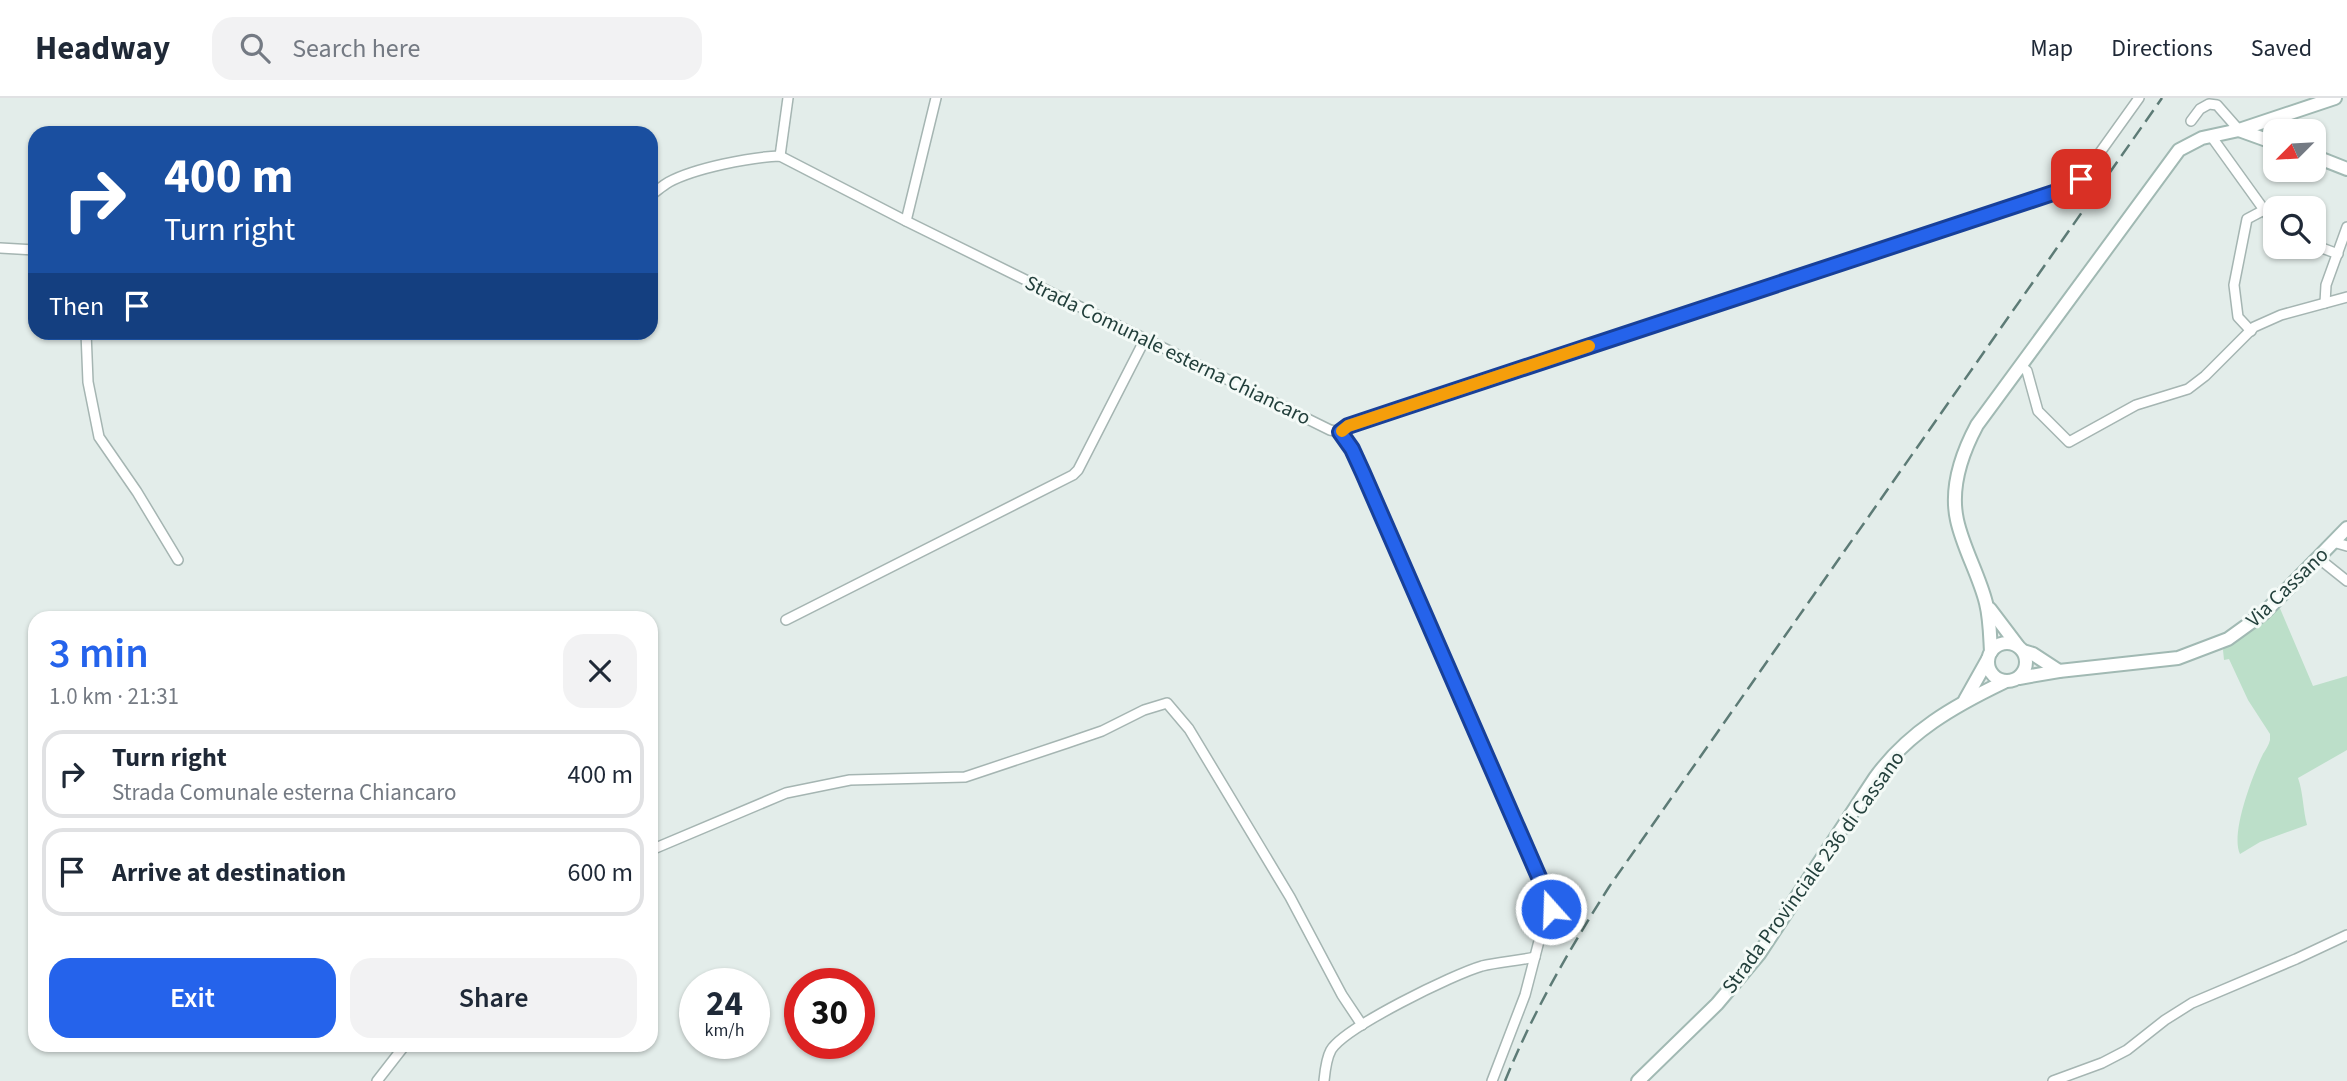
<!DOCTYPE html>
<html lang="en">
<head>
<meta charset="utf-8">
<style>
	:root { --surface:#fff; --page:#f2f2f3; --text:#1f2937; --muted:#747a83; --line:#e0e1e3; --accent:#2563eb }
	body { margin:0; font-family:"Source Sans 3",sans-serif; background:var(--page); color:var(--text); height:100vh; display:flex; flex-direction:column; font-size:26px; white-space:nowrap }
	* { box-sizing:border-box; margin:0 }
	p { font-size:23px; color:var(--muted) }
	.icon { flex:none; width:38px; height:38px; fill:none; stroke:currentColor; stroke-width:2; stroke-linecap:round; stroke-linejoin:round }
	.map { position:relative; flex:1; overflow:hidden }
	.sheet { position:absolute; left:28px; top:513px; width:630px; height:441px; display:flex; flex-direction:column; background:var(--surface); border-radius:21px; box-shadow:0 2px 5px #0004 }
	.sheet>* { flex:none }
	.hud { position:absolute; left:28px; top:28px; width:630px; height:214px; border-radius:21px; box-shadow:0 2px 5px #0004; background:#1a4fa0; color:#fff; overflow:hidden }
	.needle { width:46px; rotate:246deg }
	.tools { position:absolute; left:2263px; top:21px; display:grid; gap:14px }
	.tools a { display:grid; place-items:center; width:63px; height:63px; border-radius:14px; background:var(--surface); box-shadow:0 2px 5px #0004; font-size:35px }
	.speed { position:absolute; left:679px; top:870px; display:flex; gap:14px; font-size:35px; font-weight:700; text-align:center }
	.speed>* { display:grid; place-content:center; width:91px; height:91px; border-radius:50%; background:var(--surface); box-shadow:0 2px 5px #0004; line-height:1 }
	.speed small { font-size:18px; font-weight:400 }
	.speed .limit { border:10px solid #d22; background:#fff; color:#111 }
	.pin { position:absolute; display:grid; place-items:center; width:60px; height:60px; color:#fff; margin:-30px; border-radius:14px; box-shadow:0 4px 10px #0006 }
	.me { position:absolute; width:77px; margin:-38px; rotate:340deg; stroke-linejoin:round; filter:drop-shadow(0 0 5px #0008) }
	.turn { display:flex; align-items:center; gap:24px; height:147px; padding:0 21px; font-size:32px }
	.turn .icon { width:91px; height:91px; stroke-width:2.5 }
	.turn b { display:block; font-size:49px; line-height:60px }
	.then { display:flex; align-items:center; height:66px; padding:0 21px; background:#0003; gap:14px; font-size:26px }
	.round { display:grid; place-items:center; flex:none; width:74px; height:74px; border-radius:21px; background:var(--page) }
	.headline { display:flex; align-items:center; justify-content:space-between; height:119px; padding:0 21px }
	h1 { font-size:42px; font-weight:600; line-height:52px; color:var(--accent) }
	.primary-button { display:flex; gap:14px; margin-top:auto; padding:14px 21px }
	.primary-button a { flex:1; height:80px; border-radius:21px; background:var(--accent); color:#fff; font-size:28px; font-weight:600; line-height:80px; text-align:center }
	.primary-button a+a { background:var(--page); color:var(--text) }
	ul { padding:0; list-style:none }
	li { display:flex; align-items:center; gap:21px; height:88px; margin:0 14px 10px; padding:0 7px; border:4px solid var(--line); border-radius:21px }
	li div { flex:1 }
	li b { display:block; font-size:26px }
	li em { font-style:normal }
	header { display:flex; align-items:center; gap:42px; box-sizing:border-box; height:98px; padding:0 35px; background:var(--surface); border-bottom:2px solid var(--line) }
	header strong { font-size:33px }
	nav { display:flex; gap:38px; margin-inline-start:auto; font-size:24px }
	.search { width:490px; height:63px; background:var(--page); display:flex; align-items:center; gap:18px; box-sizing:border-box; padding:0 24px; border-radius:21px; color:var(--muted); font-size:26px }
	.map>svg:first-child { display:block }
	.green { fill:#bcdfc9 }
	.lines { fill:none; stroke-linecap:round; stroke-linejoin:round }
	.street-casing { stroke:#a5b5b2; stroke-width:12 }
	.secondary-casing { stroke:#a1b9b3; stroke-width:16 }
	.street { stroke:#fff; stroke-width:9 }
	.secondary { stroke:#fff; stroke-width:12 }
	.rail { stroke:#5d7b76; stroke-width:2.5; stroke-dasharray:14 7; stroke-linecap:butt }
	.route-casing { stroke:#184099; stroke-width:18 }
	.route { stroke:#2563eb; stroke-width:12 }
	.slow { stroke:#f59e0b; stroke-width:12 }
	.labels { text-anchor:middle; stroke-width:6; stroke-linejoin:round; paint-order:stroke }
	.street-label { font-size:21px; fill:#223f3b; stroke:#f4faf7 }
</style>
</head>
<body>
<header>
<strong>Headway</strong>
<div class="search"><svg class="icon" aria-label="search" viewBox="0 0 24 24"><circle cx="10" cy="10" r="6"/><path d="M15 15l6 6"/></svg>Search here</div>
<nav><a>Map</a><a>Directions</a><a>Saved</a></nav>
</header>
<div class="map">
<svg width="2347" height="983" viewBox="0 0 2347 983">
	<rect width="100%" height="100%" fill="#e3edea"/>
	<path class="green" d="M 2279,508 L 2313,588 L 2347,578 L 2347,652 L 2298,680 C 2303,693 2303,712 2307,727 L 2260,744 L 2240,756 C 2230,736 2253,676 2263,656 C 2266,651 2269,647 2270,642 L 2270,636 L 2248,602 L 2229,561 L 2224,562 L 2223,552 L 2226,546 L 2259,526 Z"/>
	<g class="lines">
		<defs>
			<g id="street">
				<path d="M 2191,23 L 2200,11 L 2209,6 L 2217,7 L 2239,32"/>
				<path d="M 2211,38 L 2275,127"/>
				<path d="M 780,58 L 788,0"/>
				<path d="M 651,97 C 657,93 662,88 669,84 C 695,70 751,59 780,58 L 906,123 L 1330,332 L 1340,334 L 1348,328 L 2074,88 L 2081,81 L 2139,0"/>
				<path d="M 906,123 L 936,0"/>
				<path d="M 2314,147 L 2338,156"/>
				<path d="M 0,150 L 35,152"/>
				<path d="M 2325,205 L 2326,187 L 2347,129"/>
				<path d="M 2251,233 L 2238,219 L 2234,187 L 2247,121 L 2264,112"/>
				<path d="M 86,234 L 88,284 L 99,339 L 137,394 L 178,462"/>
				<path d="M 2021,268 L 2027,273 L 2038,313 L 2069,344 L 2136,307 L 2188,291 L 2205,278 L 2254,229 L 2281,217 L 2347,199"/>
				<path d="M 1340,334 L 1352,351 L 1549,802 L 1549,819 L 1539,843 L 1525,897 L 1492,983"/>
				<path d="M 2333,444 L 2347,448"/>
				<path d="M 2317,459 L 2347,483"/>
				<path d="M 786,522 L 1073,377 L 1078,372 L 1145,241"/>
				<path d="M 651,752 L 786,695 L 850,682 L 965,679 L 1067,645 L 1102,633 L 1144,612 L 1167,605 L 1189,631 L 1290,799 L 1342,897 L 1362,927"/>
				<path d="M 377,983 L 405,947"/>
				<path d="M 1324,983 C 1325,973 1326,961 1331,952 C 1345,929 1454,876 1482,868 C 1499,864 1517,863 1535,859"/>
				<path d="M 2053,983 L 2102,965 L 2127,952 L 2165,922 L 2192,905 L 2296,861 L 2347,837"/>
			</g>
			<g id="secondary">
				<path d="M 2239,32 L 2275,45"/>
				<path d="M 2314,58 L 2347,71"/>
				<path d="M 1990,511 L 2018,548"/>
				<circle cx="2007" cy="564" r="19"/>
				<path d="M 2023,553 L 2033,556 L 2059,573"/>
				<path d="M 1991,554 C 1990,537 1990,521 1986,505 C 1979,477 1963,450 1957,422 C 1950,390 1962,355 1977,327 L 2179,52 L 2202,40 L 2239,32 L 2335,0"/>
				<path d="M 2019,580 L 2059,573 L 2178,560 L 2228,541 L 2264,515 L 2347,430"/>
				<path d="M 1965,602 L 1988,561"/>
				<path d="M 1638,983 L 1717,906 L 1759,856 L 1875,680 C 1908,634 1954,608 2004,584"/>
			</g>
		</defs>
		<use href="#street" class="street-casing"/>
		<use href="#secondary" class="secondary-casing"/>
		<use href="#street" class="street"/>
		<use href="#secondary" class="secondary"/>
		<path class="rail" d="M 1505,983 C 1533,914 1569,852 1609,789 L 2162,0"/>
	</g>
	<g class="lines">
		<defs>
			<path id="route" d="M 1551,811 L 1549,802 L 1363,375 L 1352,351 L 1340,334 L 1348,328 L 1399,311 L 2056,94 L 2074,88 L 2081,81"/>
		</defs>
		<use href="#route" class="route-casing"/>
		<use href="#route" class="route"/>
		<path class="slow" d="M 1342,333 L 1348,328 L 1589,248"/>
	</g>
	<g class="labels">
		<g class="street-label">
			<text transform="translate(1168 252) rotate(26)" y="7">Strada Comunale esterna Chiancaro</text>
			<text transform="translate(2287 489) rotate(-44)" y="7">Via Cassano</text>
			<text transform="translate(1813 774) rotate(-54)" y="7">Strada Provinciale 236 di Cassano</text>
		</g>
	</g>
</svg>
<div class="tools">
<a><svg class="needle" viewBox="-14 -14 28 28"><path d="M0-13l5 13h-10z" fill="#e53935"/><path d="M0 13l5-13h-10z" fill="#747a83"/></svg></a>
<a><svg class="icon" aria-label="search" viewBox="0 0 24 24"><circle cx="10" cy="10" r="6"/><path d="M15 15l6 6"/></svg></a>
</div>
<div class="speed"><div>24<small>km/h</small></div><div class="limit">30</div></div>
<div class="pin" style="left:2081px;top:81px;background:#d93025"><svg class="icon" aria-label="arrive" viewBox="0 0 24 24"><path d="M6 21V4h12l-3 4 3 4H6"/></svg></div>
<svg class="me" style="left:1551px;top:811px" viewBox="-20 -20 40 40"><circle r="17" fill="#2563eb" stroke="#fff" stroke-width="3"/><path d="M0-11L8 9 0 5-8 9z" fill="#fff"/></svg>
<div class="hud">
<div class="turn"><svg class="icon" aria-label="right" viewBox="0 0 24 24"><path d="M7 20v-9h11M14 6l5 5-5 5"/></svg><div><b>400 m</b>Turn right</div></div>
<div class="then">Then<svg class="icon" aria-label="arrive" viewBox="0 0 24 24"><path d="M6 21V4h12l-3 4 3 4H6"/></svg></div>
</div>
<section class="sheet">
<div class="headline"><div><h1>3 min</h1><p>1.0 km · 21:31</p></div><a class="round"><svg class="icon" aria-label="close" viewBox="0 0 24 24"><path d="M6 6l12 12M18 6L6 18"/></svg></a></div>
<ul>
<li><svg class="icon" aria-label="right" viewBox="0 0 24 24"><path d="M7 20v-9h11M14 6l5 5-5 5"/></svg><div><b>Turn right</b><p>Strada Comunale esterna Chiancaro</p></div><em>400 m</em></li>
<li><svg class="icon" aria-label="arrive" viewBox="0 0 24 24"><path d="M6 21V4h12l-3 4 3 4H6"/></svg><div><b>Arrive at destination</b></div><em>600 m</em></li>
</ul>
<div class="primary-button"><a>Exit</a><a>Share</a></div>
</section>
</div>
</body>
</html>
